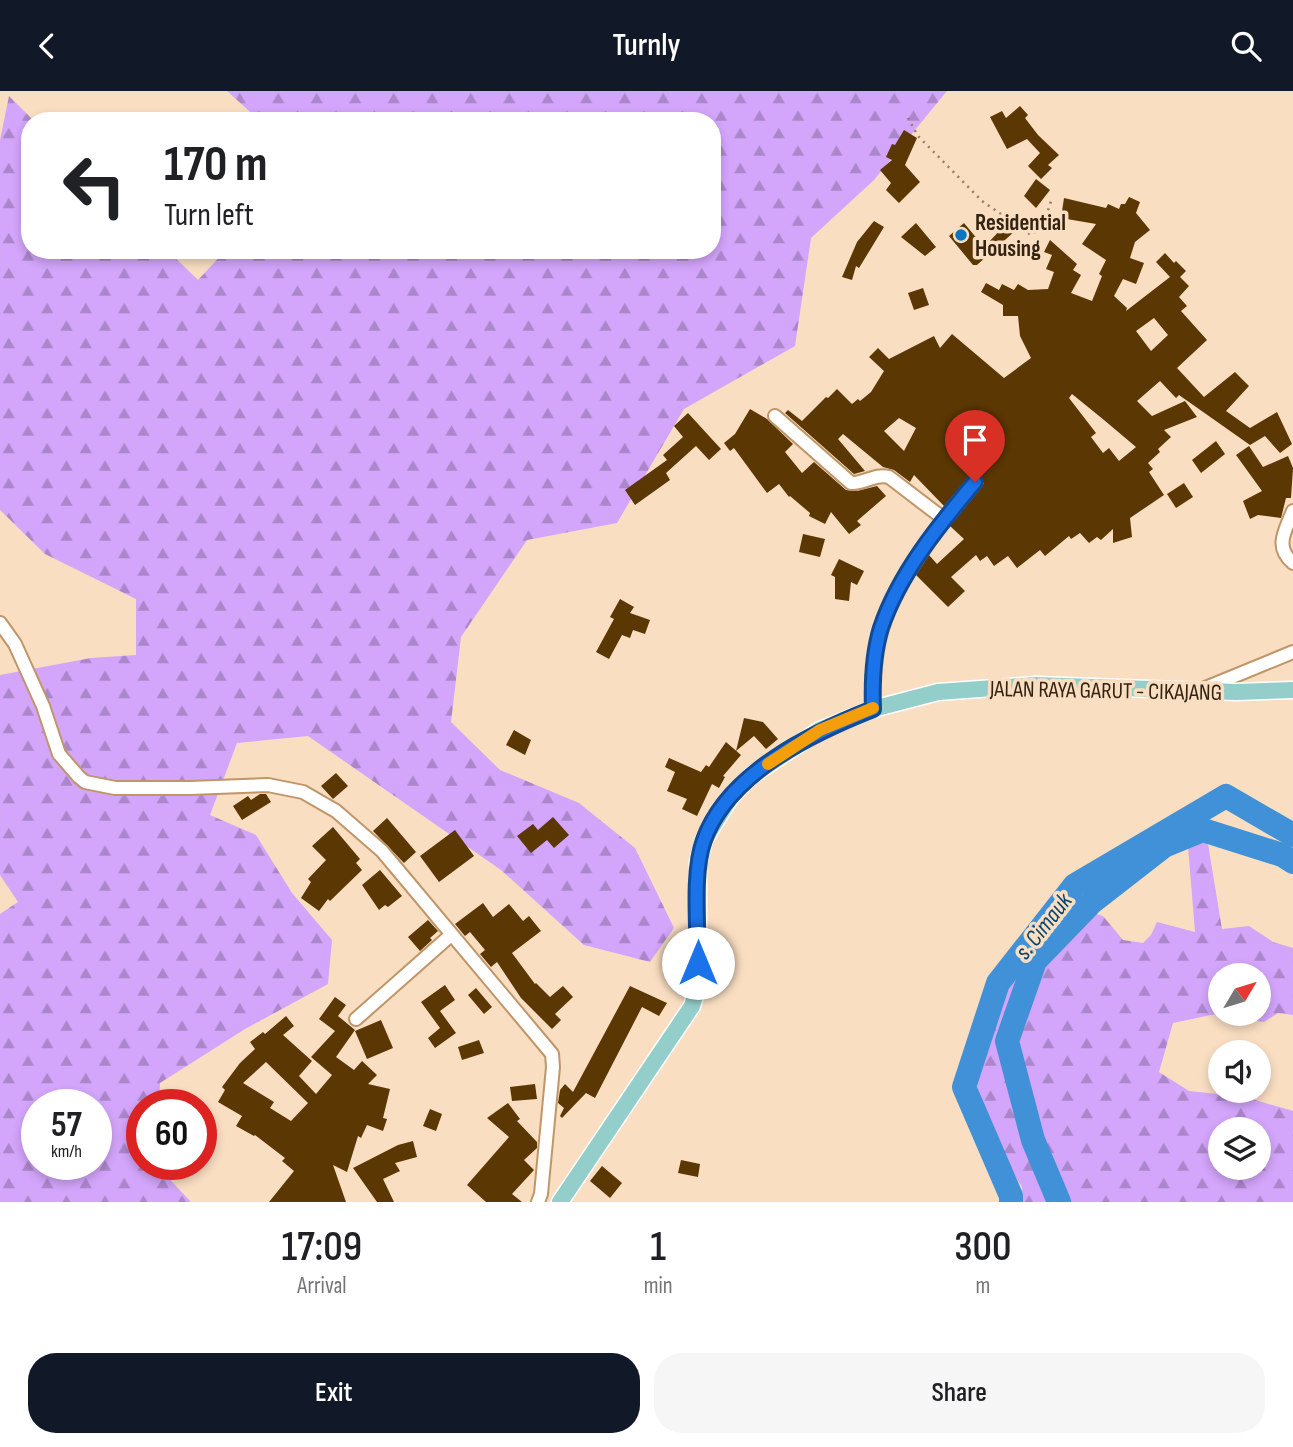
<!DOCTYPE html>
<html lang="en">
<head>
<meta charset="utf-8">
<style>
	:root { --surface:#fff; --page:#f6f6f6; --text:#202124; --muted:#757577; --accent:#111827 }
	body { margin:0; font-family:"Sofia Sans Condensed",sans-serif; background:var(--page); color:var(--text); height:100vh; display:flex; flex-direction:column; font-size:26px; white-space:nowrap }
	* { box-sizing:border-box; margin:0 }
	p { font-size:23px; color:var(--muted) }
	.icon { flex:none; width:38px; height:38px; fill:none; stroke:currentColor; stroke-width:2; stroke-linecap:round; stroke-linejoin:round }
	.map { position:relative; height:1111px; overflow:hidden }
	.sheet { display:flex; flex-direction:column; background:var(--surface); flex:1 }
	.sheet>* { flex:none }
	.banner { position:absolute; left:21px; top:21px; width:700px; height:147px; border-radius:28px; box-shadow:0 4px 10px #0003; background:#fff; color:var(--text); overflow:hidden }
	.needle { width:46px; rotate:52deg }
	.buttons { position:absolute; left:1208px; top:872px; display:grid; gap:14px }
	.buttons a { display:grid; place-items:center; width:63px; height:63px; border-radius:50%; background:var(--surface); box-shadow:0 4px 10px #0003; font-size:35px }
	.speed { position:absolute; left:21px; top:998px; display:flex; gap:14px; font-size:35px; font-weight:700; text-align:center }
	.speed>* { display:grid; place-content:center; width:91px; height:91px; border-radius:50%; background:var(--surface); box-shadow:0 4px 10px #0003; line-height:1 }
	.speed small { font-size:18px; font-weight:400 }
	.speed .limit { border:10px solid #d22; background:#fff; color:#111 }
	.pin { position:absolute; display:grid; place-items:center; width:60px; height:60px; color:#fff; margin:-72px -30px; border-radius:50% 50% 50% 0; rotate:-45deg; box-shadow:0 0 7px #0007 }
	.pin .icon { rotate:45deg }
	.me { position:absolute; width:77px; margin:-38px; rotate:0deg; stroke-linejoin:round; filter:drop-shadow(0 0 5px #0008) }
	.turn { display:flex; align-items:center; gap:24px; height:147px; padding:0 28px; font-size:32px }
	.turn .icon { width:91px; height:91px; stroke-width:2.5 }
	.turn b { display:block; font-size:49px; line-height:60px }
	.eta { display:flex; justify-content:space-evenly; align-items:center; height:119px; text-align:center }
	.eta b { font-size:42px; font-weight:600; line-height:49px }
	.action { display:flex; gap:14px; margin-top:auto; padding:14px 28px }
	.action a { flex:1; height:80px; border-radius:28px; background:var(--accent); color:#fff; font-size:28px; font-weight:600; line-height:80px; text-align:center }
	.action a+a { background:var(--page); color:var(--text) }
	header { display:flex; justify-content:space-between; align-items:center; height:91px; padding:0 28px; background:var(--accent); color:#fff; font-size:32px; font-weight:600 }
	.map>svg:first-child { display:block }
	.forest { fill:url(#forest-firs); fill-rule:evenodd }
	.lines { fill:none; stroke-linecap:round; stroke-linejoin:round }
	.river { stroke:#4091d8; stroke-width:24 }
	.building { fill:#5b3703; fill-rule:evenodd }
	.minor-casing { stroke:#c09568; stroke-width:16 }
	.major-casing { stroke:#fff; stroke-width:19 }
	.path { stroke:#937d67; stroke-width:2.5; stroke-dasharray:2 5; stroke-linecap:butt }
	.minor { stroke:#fff; stroke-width:12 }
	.major { stroke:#94ceca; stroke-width:16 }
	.route-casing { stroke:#114b97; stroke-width:18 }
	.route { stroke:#1a73e8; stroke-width:12 }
	.slow { stroke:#f59e0b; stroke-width:12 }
	.poi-dot { fill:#0b75c0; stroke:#f9dec2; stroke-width:2.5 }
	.labels { text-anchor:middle; stroke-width:7; stroke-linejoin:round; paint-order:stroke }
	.poi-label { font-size:23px; font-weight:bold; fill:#342311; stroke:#f9dec2; text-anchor:start }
	.street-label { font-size:23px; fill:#342311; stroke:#f9dec2 }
	.water-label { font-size:24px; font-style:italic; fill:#024270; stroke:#f9dec2 }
</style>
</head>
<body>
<header><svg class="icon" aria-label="back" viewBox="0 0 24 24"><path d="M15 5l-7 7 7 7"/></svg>Turnly<svg class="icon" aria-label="search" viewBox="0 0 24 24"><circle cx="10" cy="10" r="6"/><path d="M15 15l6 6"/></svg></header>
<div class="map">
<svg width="1293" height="1111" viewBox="0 0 1293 1111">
	<defs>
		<pattern id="forest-firs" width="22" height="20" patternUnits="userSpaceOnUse" patternTransform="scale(1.75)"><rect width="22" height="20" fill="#d3a5fb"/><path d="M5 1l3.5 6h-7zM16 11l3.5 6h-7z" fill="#ac86ca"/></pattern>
	</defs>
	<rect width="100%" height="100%" fill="#f9dec2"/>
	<g class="forest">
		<path d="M 227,0 L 947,0 L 874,89 L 811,147 L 795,255 L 684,318 L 617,432 L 527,449 L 461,546 L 451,631 L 500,679 L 579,712 L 635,757 L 674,837 L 650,871 L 584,854 L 501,779 L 308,645 L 237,652 L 210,724 L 256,744 L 292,802 L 332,849 L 328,893 L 245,938 L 160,992 L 159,1013 L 142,1013 L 142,1073 L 158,1073 L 158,1076 L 191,1111 L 0,1111 L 0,823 L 18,811 L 0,784 L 0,584 L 91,567 L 136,564 L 136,508 L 45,463 L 0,419 L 0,49 L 9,5 L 34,30 L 30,30 L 30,159 L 167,159 L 198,189 L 226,159 L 712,159 L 712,30 L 260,30 ZM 37,1013 L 96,1013 L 96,1073 L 37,1073 Z"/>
		<path d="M 1207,747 L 1222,838 L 1249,835 L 1273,851 L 1293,857 L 1293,924 L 1278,922 L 1264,931 L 1216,923 L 1173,932 L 1159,981 L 1189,1000 L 1245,1006 L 1293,1020 L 1293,1111 L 1023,1111 L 1022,1096 L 996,1056 L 975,989 L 1004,901 L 1040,854 L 1074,816 L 1103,825 L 1123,849 L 1143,852 L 1151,844 L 1157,831 L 1195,841 L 1188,755 ZM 1220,884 L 1258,884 L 1258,922 L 1220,922 ZM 1220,1038 L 1258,1038 L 1258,1076 L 1220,1076 Z"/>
	</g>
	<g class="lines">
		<g class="river">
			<path d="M 1011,1111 L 1011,1105 L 964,996 L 998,892 L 1075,794 L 1226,705 L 1293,744"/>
			<path d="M 1059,1111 L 1033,1049 L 1007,950 L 1035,870 L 1092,811 L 1164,755 L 1203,739 L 1282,764 L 1293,771"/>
		</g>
	</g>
	<g class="building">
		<path d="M 1020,15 L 1028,24 L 1025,27 L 1038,44 L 1059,64 L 1048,74 L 1052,77 L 1041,88 L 1028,75 L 1040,62 L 1027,48 L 1007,58 L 990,26 L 1002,20 L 1006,27 Z"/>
		<path d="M 904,39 L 917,47 L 905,74 L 920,91 L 899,112 L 886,99 L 891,92 L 880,79 L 892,69 L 886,66 L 892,53 L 895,54 Z"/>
		<path d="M 1036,88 L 1050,99 L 1036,117 L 1024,105 Z"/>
		<path d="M 1129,106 L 1140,111 L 1136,122 L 1150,139 L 1135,151 L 1130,167 L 1144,172 L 1136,193 L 1123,188 L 1114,205 L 1127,217 L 1126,220 L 1170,186 L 1156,171 L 1165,162 L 1174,172 L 1176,170 L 1186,180 L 1180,186 L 1189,195 L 1179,206 L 1187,215 L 1181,220 L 1207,249 L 1177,277 L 1204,306 L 1235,281 L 1249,295 L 1226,320 L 1250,337 L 1277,321 L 1292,353 L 1280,362 L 1265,345 L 1250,354 L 1179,304 L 1176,307 L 1160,290 L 1137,310 L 1152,325 L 1185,310 L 1197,326 L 1164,339 L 1171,346 L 1158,358 L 1160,361 L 1148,372 L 1153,378 L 1149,381 L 1164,404 L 1130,427 L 1132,446 L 1113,452 L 1113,438 L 1101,449 L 1097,446 L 1089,452 L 1080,442 L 1071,448 L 1069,445 L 1045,465 L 1040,459 L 1017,477 L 1008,465 L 994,475 L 987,465 L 980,470 L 976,464 L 951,486 L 965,500 L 948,516 L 916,484 L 929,464 L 937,473 L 964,448 L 950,435 L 982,396 L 984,392 L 981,385 L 976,382 L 969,385 L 944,415 L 914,384 L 910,391 L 894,379 L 883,376 L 843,343 L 838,348 L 865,380 L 854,383 L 785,322 L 788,319 L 802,330 L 826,306 L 828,307 L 837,298 L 852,313 L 858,308 L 860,310 L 871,301 L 884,280 L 869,266 L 878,257 L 889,268 L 934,245 L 940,257 L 952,243 L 1004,287 L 1031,267 L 1020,245 L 1018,225 L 1003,225 L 1003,214 L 981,201 L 986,192 L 999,199 L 1002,193 L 1014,199 L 1018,193 L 1028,199 L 1048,198 L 1054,181 L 1046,178 L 1052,164 L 1044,161 L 1050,149 L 1077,173 L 1073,179 L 1081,184 L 1071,202 L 1092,210 L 1102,185 L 1099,183 L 1106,169 L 1082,153 L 1096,133 L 1061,127 L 1064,107 L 1106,117 L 1108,113 L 1119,118 L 1121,113 L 1125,113 ZM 1154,227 L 1168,244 L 1151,260 L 1136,240 ZM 1072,303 L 1104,329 L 1136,356 L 1119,370 L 1109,357 L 1103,362 L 1091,346 L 1096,342 L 1069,307 ZM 899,327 L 916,337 L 904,360 L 884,340 Z"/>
		<path d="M 874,130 L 884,136 L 859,177 L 856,175 L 852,189 L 842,186 L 857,151 Z"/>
		<path d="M 916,132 L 936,156 L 925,165 L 901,146 Z"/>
		<path d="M 964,132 L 984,156 L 1007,132 L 1015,140 L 977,174 L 973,174 L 949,145 Z"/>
		<path d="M 923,197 L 929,214 L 914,219 L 908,202 Z"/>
		<path d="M 750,318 L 767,328 L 793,353 L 785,361 L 802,382 L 814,371 L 846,399 L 857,400 L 877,395 L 886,405 L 857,430 L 861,434 L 849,443 L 831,421 L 825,433 L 809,425 L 810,422 L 790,405 L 789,406 L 779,393 L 767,402 L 734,357 L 730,360 L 724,352 L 735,343 Z"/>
		<path d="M 688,322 L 721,358 L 709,369 L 696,355 L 666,382 L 670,389 L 635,414 L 625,399 L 667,369 L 663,364 L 683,346 L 674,335 Z"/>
		<path d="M 1216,350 L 1225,363 L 1201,382 L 1192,369 Z"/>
		<path d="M 1249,355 L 1263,376 L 1288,365 L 1293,377 L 1291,407 L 1286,407 L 1281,427 L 1258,424 L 1250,428 L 1243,410 L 1262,400 L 1236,364 Z"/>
		<path d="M 1184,392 L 1193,406 L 1176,417 L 1167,403 Z"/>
		<path d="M 803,443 L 825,448 L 820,466 L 799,461 Z"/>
		<path d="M 839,468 L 864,480 L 857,494 L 851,491 L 849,510 L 835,508 L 835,486 L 831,484 Z"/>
		<path d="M 620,508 L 634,516 L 630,522 L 650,529 L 645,543 L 633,539 L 630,547 L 622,544 L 609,568 L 596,561 L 614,528 L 610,526 Z"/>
		<path d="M 744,627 L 763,631 L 778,648 L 766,658 L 754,645 L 736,660 Z"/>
		<path d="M 514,639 L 531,649 L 525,664 L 506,654 Z"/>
		<path d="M 726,651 L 741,664 L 723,685 L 725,686 L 719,697 L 712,693 L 697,725 L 682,718 L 687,708 L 667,700 L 675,681 L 665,676 L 669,667 L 701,681 L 706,674 L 709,676 Z"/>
		<path d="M 336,682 L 348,695 L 333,708 L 321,695 Z"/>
		<path d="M 260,703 L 266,703 L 271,711 L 242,729 L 233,715 L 248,705 L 251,709 Z"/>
		<path d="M 553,726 L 569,744 L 554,757 L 547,749 L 531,762 L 517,745 L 533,733 L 538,739 Z"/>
		<path d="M 387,727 L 416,761 L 404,772 L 373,740 Z"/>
		<path d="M 333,736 L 360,768 L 356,772 L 362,779 L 330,810 L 328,808 L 319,820 L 301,807 L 311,791 L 308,788 L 326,769 L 312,755 Z"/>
		<path d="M 455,739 L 474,765 L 439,791 L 420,765 Z"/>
		<path d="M 380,779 L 402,805 L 388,816 L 385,814 L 379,819 L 362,794 Z"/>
		<path d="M 483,812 L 493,826 L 509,813 L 523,830 L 529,825 L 541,840 L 512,862 L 535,893 L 536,892 L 550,906 L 563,895 L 573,906 L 555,923 L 561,929 L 552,938 L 521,907 L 497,871 L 491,876 L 480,863 L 485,859 L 470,841 L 465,845 L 455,833 Z"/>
		<path d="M 428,829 L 438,840 L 430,847 L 432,849 L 420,860 L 408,846 Z"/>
		<path d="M 445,894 L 455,909 L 440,920 L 456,942 L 435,957 L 428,947 L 440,937 L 421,911 Z"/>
		<path d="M 630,895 L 667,912 L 659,925 L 642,916 L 595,1007 L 586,1002 L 562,1027 L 560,1025 L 564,1017 L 558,1012 L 560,999 L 565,993 L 573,1001 Z"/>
		<path d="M 476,897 L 492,916 L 484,923 L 468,904 Z"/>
		<path d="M 335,906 L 346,914 L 338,925 L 355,939 L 336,966 L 354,979 L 362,970 L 377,984 L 368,993 L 390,998 L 383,1027 L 387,1028 L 383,1040 L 367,1034 L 361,1047 L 358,1045 L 347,1081 L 333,1074 L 346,1111 L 269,1111 L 294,1080 L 282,1070 L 285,1067 L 255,1044 L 254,1045 L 236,1035 L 242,1025 L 218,1011 L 225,999 L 222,996 L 240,972 L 255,958 L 250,951 L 263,941 L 265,943 L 286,925 L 294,935 L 283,944 L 312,970 L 299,985 L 316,1003 L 332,984 L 311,966 L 335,940 L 319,928 ZM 266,971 L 308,1012 L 291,1030 L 270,1017 L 274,1011 L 243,992 Z"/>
		<path d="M 381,929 L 393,957 L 367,968 L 355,940 Z"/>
		<path d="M 479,949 L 484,962 L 462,969 L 458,956 Z"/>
		<path d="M 535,993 L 537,1008 L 512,1010 L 510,996 Z"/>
		<path d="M 508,1012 L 520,1028 L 517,1030 L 537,1051 L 537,1057 L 524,1069 L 534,1079 L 512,1103 L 522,1111 L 486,1111 L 467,1094 L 509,1046 L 487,1027 Z"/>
		<path d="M 430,1018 L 442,1023 L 436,1040 L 423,1035 Z"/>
		<path d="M 413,1050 L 417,1066 L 395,1072 L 400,1080 L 383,1088 L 394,1111 L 377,1111 L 353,1077 L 398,1054 Z"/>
		<path d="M 681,1069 L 700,1073 L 698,1086 L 678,1082 Z"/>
		<path d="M 602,1075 L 622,1092 L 610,1107 L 590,1090 Z"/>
	</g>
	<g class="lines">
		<defs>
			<g id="minor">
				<path d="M 775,325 L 851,392 C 864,393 875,382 889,386 L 944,428"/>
				<path d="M 1293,420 C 1285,440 1274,456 1293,472"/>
				<path d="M 0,532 L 15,553 L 43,615 L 59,663 L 79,686 L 85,691 L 115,697 L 190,697 L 268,694 L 303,701 L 336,720 L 382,760 L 552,963 L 553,976 L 541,1103 L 538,1111"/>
				<path d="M 1203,598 L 1293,561"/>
				<path d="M 873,618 C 872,591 873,563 881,537 C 899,483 939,434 975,391"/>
				<path d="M 356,928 L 451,844"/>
			</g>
			<path id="major" d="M 560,1111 L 692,915 L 698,895 L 698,772 L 704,749 L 730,707 L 751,685 L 820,639 L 873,618 L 938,601 L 1036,594 L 1236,601 L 1293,599"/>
		</defs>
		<use href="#minor" class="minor-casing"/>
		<use href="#major" class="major-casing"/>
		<path class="path" d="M 908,27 L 918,45 L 982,110 L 1031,144 L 1043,135 L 1052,107"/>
		<use href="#minor" class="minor"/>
		<use href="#major" class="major"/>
	</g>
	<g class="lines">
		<defs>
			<path id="route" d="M 698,872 C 698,837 692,781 704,749 C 728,682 812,642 873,618 C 872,591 873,563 881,537 C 899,483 939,434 975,391"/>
		</defs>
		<use href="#route" class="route-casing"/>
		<use href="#route" class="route"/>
		<path class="slow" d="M 768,673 L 820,639 L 873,617"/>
	</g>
	<circle class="poi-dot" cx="961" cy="144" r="7"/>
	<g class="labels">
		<g class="poi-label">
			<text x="975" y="139">Residential<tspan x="975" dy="26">Housing</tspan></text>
		</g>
		<g class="street-label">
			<text transform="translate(1106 599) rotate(1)" y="8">JALAN RAYA GARUT - CIKAJANG</text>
		</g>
		<g class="water-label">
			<text transform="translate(1043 835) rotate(-52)" y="8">s. Cimauk</text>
		</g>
	</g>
</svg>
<div class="buttons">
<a><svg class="needle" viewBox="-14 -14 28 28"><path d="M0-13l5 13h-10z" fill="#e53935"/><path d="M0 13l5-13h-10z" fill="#757577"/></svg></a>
<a><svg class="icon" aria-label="sound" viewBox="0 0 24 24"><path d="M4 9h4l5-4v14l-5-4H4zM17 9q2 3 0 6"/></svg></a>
<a><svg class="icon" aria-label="layers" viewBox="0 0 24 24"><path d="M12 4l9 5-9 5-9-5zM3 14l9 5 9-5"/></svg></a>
</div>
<div class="speed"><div>57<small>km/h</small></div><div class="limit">60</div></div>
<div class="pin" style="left:975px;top:391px;background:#d93025"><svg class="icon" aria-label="arrive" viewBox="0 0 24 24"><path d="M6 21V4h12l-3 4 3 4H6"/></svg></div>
<svg class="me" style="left:698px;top:872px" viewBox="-20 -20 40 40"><circle r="19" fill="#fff"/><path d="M0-13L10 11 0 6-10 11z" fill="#1a73e8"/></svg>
<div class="banner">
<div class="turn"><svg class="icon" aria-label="left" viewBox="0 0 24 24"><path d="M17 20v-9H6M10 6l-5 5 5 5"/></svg><div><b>170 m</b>Turn left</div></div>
</div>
</div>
<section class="sheet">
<div class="eta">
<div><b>17:09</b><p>Arrival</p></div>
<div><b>1</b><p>min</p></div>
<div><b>300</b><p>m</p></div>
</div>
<div class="action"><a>Exit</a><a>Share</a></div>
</section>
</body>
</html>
